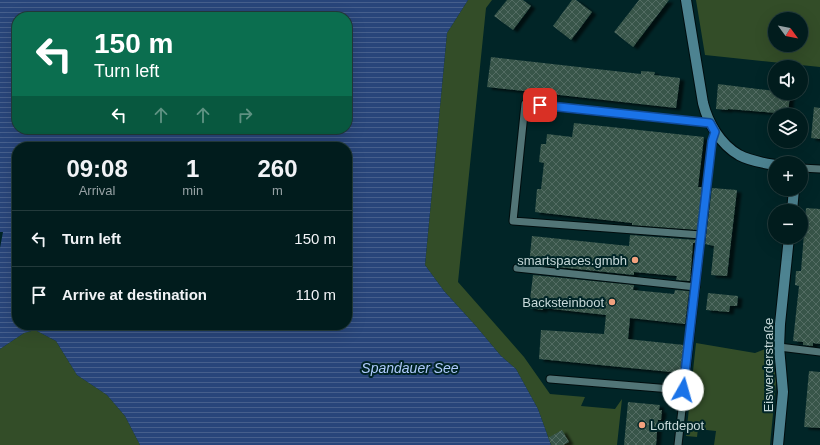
<!DOCTYPE html>
<html lang="en">
<head>
<meta charset="utf-8">
<style>
	:root { --surface:#011c1d; --page:#0f292a; --text:#f1f3f6; --muted:#96a1a4; --line:#233a3b }
	body { margin:0; font-family:Arial,sans-serif; background:var(--page); color:var(--text); height:100vh; display:flex; flex-direction:column; font-size:15px; white-space:nowrap }
	* { box-sizing:border-box; margin:0 }
	p { font-size:13px; color:var(--muted) }
	.icon { flex:none; width:22px; height:22px; fill:none; stroke:currentColor; stroke-width:2; stroke-linecap:round; stroke-linejoin:round }
	.map { position:relative; flex:1; overflow:hidden }
	.details { position:absolute; left:12px; top:142px; width:340px; height:188px; display:flex; flex-direction:column; background:var(--surface); border-radius:16px; box-shadow:0 4px 16px #0002,0 0 0 1px var(--line) }
	.details>* { flex:none }
	.hud { position:absolute; left:12px; top:12px; width:340px; height:122px; border-radius:16px; box-shadow:0 4px 16px #0002,0 0 0 1px var(--line); background:#0b6e4f; color:#fff; overflow:hidden }
	.needle { width:26px; rotate:122deg }
	.fabs { position:absolute; left:768px; top:12px; display:grid; gap:8px }
	.fabs a { display:grid; place-items:center; width:40px; height:40px; border-radius:50%; background:var(--surface); box-shadow:0 4px 16px #0002,0 0 0 1px var(--line); font-size:20px }
	.pin { position:absolute; display:grid; place-items:center; width:34px; height:34px; color:#fff; margin:-17px; border-radius:8px; box-shadow:0 2px 6px #0006 }
	.me { position:absolute; width:44px; margin:-22px; rotate:7deg; stroke-linejoin:round; filter:drop-shadow(0 0 3px #0008) }
	.turn { display:flex; align-items:center; gap:14px; height:84px; padding:0 16px; font-size:18px }
	.turn .icon { width:52px; height:52px; stroke-width:2.5 }
	.turn b { display:block; font-size:28px; line-height:34px }
	.lanes { display:flex; align-items:center; height:38px; padding:0 16px; background:#0003; justify-content:center; gap:20px; direction:ltr }
	.lanes .off { opacity:.35 }
	.eta { display:flex; justify-content:space-evenly; align-items:center; height:68px; text-align:center }
	.eta b { font-size:24px; font-weight:800; line-height:28px }
	ul { padding:0; list-style:none }
	li { display:flex; align-items:center; gap:12px; height:56px; padding:0 16px; border-top:1px solid var(--line) }
	li div { flex:1 }
	li b { display:block; font-size:15px }
	li em { font-style:normal }
	.map>svg:first-child { display:block }
	.green { fill:#334d28; fill-rule:evenodd }
	.water { fill:url(#water-rules); fill-rule:evenodd }
	.building { fill:url(#building-cross-hatch); filter:url(#shadow) }
	.lines { fill:none; stroke-linecap:round; stroke-linejoin:round }
	.lane-casing { stroke:#000d0e; stroke-width:9 }
	.secondary-casing { stroke:#000d0e; stroke-width:12 }
	.lane { stroke:#527577; stroke-width:7 }
	.secondary { stroke:#4d8391; stroke-width:10 }
	.route-casing { stroke:#114b97; stroke-width:10 }
	.route { stroke:#1a73e8; stroke-width:7 }
	.poi-dot { fill:#f2a17e; stroke:#012527; stroke-width:1.5 }
	.labels { text-anchor:middle; stroke-width:4; stroke-linejoin:round; paint-order:stroke }
	.poi-label { font-size:13px; fill:#c7d9da; stroke:#012527; text-anchor:end }
	.street-label { font-size:13px; fill:#c7d9da; stroke:#012527 }
	.water-label { font-size:14px; font-style:italic; fill:#afcbfc; stroke:#012527 }
</style>
</head>
<body>
<div class="map">
<svg width="820" height="445" viewBox="0 0 820 445">
	<defs>
		<pattern id="water-rules" width="6" height="5" patternUnits="userSpaceOnUse"><rect width="6" height="5" fill="#28457a"/><path d="M0 2.5h6" fill="none" stroke="#465f8c"/></pattern>
		<pattern id="building-cross-hatch" width="8" height="8" patternUnits="userSpaceOnUse"><rect width="8" height="8" fill="#375449"/><path d="M0 0l8 8M0 8l8-8" fill="none" stroke="#526c63"/></pattern>
		<filter id="shadow"><feDropShadow dx="4.5" dy="2.5" stdDeviation="1" flood-color="#0009"/></filter>
	</defs>
	<rect width="100%" height="100%" fill="#012527"/>
	<g class="green">
		<path d="M 468,0 L 492,0 L 486,8 L 458,282 L 524,357 L 550,394 L 585,397 L 581,406 L 615,409 L 622,399 L 617,445 L 551,445 L 538,409 L 516,369 L 501,356 L 475,325 L 444,291 L 425,265 L 447,33 Z"/>
		<path d="M 696,0 L 820,0 L 820,67 L 705,55 ZM 775,19 L 801,19 L 801,45 L 775,45 Z"/>
		<path d="M 35,330 L 56,341 L 77,375 L 107,395 L 125,416 L 140,445 L 0,445 L 0,349 L 24,333 Z"/>
		<path d="M 696,343 L 755,353 L 765,349 L 772,343 L 776,383 L 770,445 L 714,445 L 716,431 L 698,429 L 697,437 L 686,436 Z"/>
	</g>
	<path class="water" d="M 0,0 L 468,0 L 447,33 L 425,265 L 444,291 L 475,325 L 501,356 L 516,369 L 538,409 L 551,445 L 140,445 L 125,416 L 107,395 L 77,375 L 56,341 L 35,330 L 24,333 L 0,349 L 0,248 L 3,232 L 0,232 ZM 17,17 L 347,17 L 347,129 L 17,129 ZM 17,147 L 347,147 L 347,325 L 17,325 Z"/>
	<g class="building">
		<path d="M 507,0 L 523,0 L 531,6 L 513,30 L 494,16 Z"/>
		<path d="M 572,0 L 576,0 L 592,12 L 571,40 L 553,26 Z"/>
		<path d="M 639,0 L 669,0 L 633,47 L 614,32 Z"/>
		<path d="M 491,57 L 641,74 L 641,71 L 655,72 L 654,75 L 680,78 L 676,108 L 487,87 Z"/>
		<path d="M 718,84 L 775,91 L 775,93 L 790,93 L 788,115 L 776,115 L 776,113 L 728,109 L 728,110 L 716,109 Z"/>
		<path d="M 814,107 L 820,108 L 820,139 L 811,138 Z"/>
		<path d="M 574,123 L 704,137 L 698,187 L 702,187 L 697,230 L 632,225 L 632,223 L 535,212 L 537,189 L 541,189 L 544,163 L 539,162 L 541,144 L 546,144 L 547,134 L 572,137 Z"/>
		<path d="M 712,188 L 737,190 L 727,276 L 711,275 L 714,246 L 705,244 Z"/>
		<path d="M 806,208 L 820,209 L 820,344 L 813,343 L 813,346 L 803,345 L 803,342 L 793,341 L 799,286 L 795,285 L 796,271 L 801,271 Z"/>
		<path d="M 630,235 L 696,240 L 696,243 L 693,243 L 690,281 L 676,280 L 677,276 L 634,272 L 634,275 L 529,264 L 532,236 L 629,246 Z"/>
		<path d="M 533,275 L 634,285 L 633,290 L 674,294 L 675,290 L 689,291 L 685,324 L 630,318 L 628,339 L 684,345 L 681,373 L 539,359 L 541,330 L 604,334 L 606,315 L 543,308 L 543,310 L 529,308 Z"/>
		<path d="M 708,293 L 738,296 L 737,306 L 730,306 L 729,312 L 706,310 Z"/>
		<path d="M 809,371 L 820,372 L 820,428 L 804,427 Z"/>
		<path d="M 628,402 L 660,405 L 659,410 L 662,410 L 661,420 L 658,420 L 656,445 L 624,445 Z"/>
		<path d="M 562,430 L 569,442 L 563,445 L 552,445 L 548,438 Z"/>
	</g>
	<g class="lines">
		<defs>
			<g id="lane">
				<path d="M 801,168 L 820,169"/>
				<path d="M 701,235 L 513,221 L 525,104 L 710,123"/>
				<path d="M 517,268 L 696,287"/>
				<path d="M 779,347 L 820,352"/>
				<path d="M 550,379 L 683,390"/>
				<path d="M 678,445 L 712,141 L 715,132"/>
			</g>
			<g id="secondary">
				<path d="M 686,0 L 703,103 C 708,123 720,144 739,155 C 750,161 763,163 775,165"/>
				<path d="M 792,211 L 794,189"/>
				<path d="M 778,445 L 783,392 L 779,347 L 780,324 L 789,237"/>
			</g>
		</defs>
		<use href="#lane" class="lane-casing"/>
		<use href="#secondary" class="secondary-casing"/>
		<use href="#lane" class="lane"/>
		<use href="#secondary" class="secondary"/>
	</g>
	<g class="lines">
		<defs>
			<path id="route" d="M 540,105 L 710,123 L 715,132 L 712,141 L 683,390"/>
		</defs>
		<use href="#route" class="route-casing"/>
		<use href="#route" class="route"/>
	</g>
	<g class="poi-dot">
		<circle cx="635" cy="260" r="4"/>
		<circle cx="612" cy="302" r="4"/>
		<circle cx="642" cy="425" r="4"/>
	</g>
	<g class="labels">
		<g class="poi-label">
			<text x="627" y="265">smartspaces.gmbh</text>
			<text x="604" y="307">Backsteinboot</text>
			<text x="650" y="430" text-anchor="start">Loftdepot</text>
		</g>
		<g class="street-label">
			<text transform="translate(768 365) rotate(-90)" y="5">Eiswerderstraße</text>
		</g>
		<g class="water-label">
			<text x="410" y="373">Spandauer See</text>
		</g>
	</g>
</svg>
<div class="fabs">
<a><svg class="needle" viewBox="-14 -14 28 28"><path d="M0-13l5 13h-10z" fill="#e53935"/><path d="M0 13l5-13h-10z" fill="#96a1a4"/></svg></a>
<a><svg class="icon" aria-label="sound" viewBox="0 0 24 24"><path d="M4 9h4l5-4v14l-5-4H4zM17 9q2 3 0 6"/></svg></a>
<a><svg class="icon" aria-label="layers" viewBox="0 0 24 24"><path d="M12 4l9 5-9 5-9-5zM3 14l9 5 9-5"/></svg></a>
<a>+</a>
<a>−</a>
</div>
<div class="pin" style="left:540px;top:105px;background:#d93025"><svg class="icon" aria-label="arrive" viewBox="0 0 24 24"><path d="M6 21V4h12l-3 4 3 4H6"/></svg></div>
<svg class="me" style="left:683px;top:390px" viewBox="-20 -20 40 40"><circle r="19" fill="#fff"/><path d="M0-13L10 11 0 6-10 11z" fill="#1a73e8"/></svg>
<div class="hud">
<div class="turn"><svg class="icon" aria-label="left" viewBox="0 0 24 24"><path d="M17 20v-9H6M10 6l-5 5 5 5"/></svg><div><b>150 m</b>Turn left</div></div>
<div class="lanes"><svg class="icon" aria-label="left" viewBox="0 0 24 24"><path d="M17 20v-9H6M10 6l-5 5 5 5"/></svg><svg class="icon off" aria-label="ahead" viewBox="0 0 24 24"><path d="M12 20V5M6 11l6-6 6 6"/></svg><svg class="icon off" aria-label="ahead" viewBox="0 0 24 24"><path d="M12 20V5M6 11l6-6 6 6"/></svg><svg class="icon off" aria-label="right" viewBox="0 0 24 24"><path d="M7 20v-9h11M14 6l5 5-5 5"/></svg></div>
</div>
<section class="details">
<div class="eta">
<div><b>09:08</b><p>Arrival</p></div>
<div><b>1</b><p>min</p></div>
<div><b>260</b><p>m</p></div>
</div>
<ul>
<li><svg class="icon" aria-label="left" viewBox="0 0 24 24"><path d="M17 20v-9H6M10 6l-5 5 5 5"/></svg><div><b>Turn left</b></div><em>150 m</em></li>
<li><svg class="icon" aria-label="arrive" viewBox="0 0 24 24"><path d="M6 21V4h12l-3 4 3 4H6"/></svg><div><b>Arrive at destination</b></div><em>110 m</em></li>
</ul>
</section>
</div>
</body>
</html>
